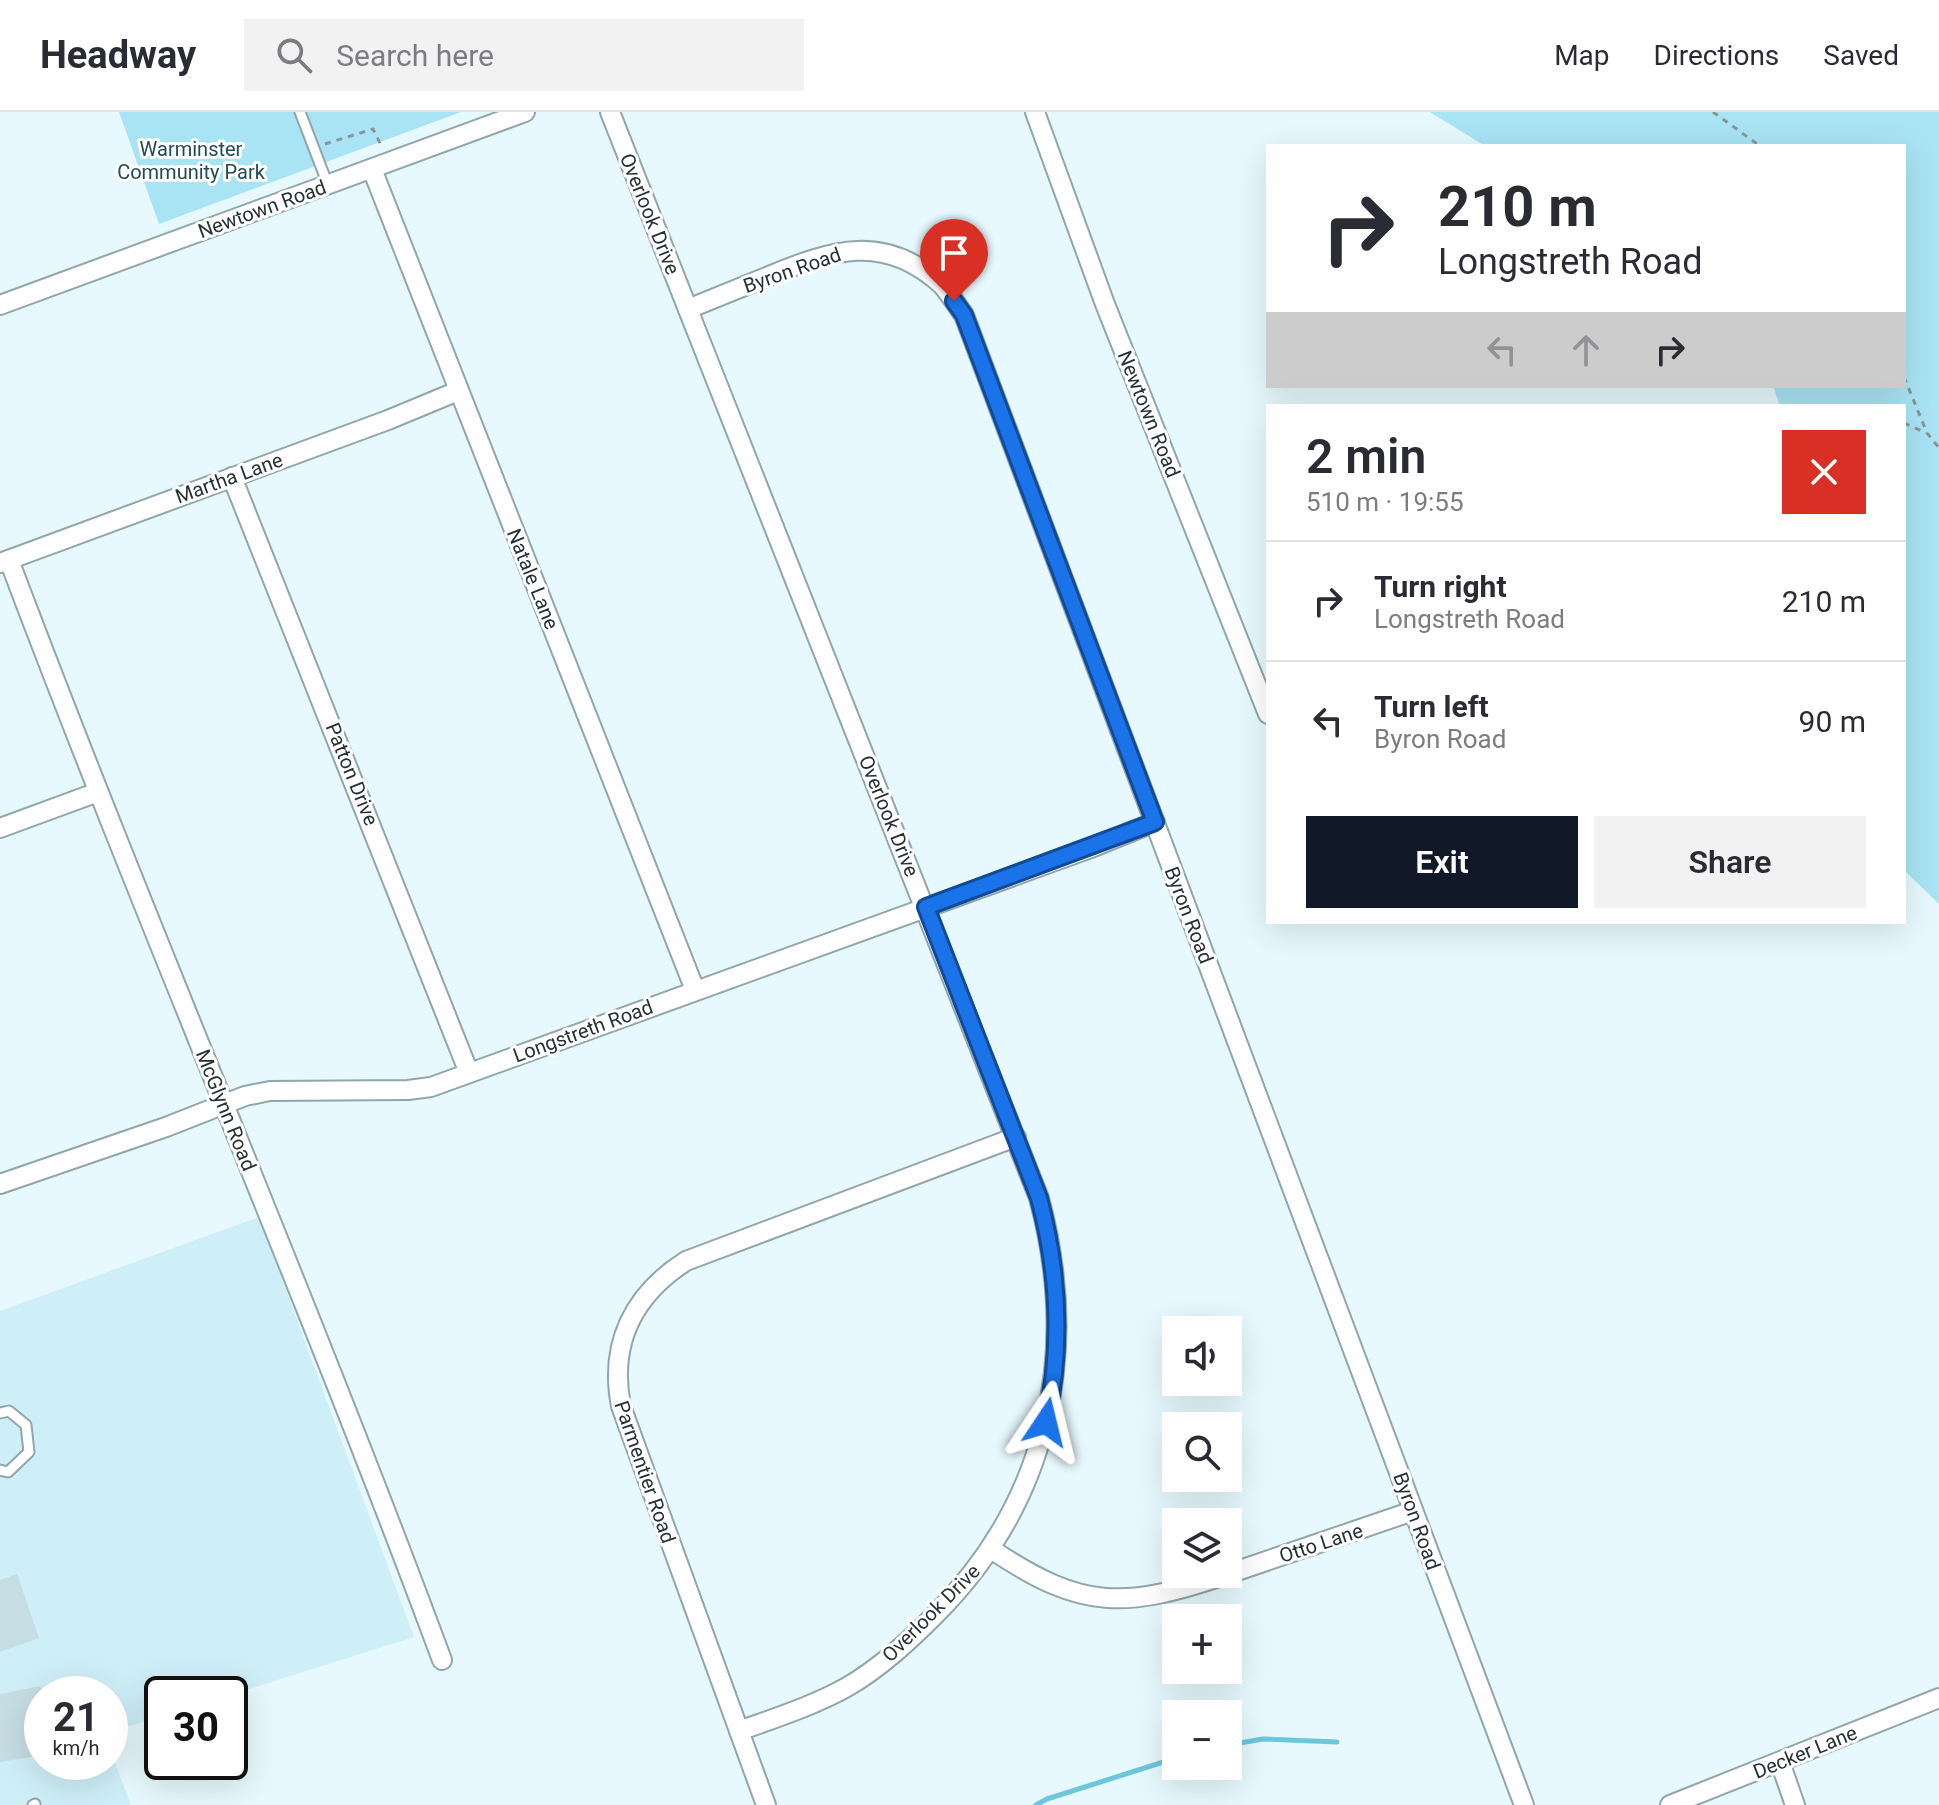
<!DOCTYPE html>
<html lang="en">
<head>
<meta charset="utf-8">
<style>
	:root { --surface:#fff; --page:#f2f2f3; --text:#2b2b33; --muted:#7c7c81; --line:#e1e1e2; --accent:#111827 }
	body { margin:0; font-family:Roboto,sans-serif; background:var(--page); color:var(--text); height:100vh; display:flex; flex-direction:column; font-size:30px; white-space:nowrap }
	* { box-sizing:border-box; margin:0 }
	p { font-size:26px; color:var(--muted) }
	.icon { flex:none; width:44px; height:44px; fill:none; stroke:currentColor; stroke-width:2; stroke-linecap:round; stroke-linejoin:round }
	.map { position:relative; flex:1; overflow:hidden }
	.details { position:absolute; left:1266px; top:292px; width:640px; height:520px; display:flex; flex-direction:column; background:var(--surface); border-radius:0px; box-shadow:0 8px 32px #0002 }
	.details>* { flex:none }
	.guide { position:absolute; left:1266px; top:32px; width:640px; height:244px; border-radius:0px; box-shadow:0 8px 32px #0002; background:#fff; color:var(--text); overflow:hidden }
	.fabs { position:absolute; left:1162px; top:1204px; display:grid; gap:16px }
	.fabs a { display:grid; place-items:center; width:80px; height:80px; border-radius:0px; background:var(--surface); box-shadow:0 8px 32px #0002; font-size:40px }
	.speed { position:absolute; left:24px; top:1564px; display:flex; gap:16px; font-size:40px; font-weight:700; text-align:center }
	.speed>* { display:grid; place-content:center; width:104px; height:104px; border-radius:50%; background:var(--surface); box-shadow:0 8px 32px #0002; line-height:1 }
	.speed small { font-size:20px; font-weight:400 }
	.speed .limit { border:4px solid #111; border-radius:12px; background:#fff; color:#111 }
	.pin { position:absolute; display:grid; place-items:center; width:68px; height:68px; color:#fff; margin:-82px -34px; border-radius:50% 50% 50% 0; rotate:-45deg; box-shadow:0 0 8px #0007 }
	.pin .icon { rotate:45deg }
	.me { position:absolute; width:88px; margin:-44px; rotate:10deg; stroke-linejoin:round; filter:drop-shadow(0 0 6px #0008) }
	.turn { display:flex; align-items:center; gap:28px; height:168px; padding:0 40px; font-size:36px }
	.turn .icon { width:104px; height:104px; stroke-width:2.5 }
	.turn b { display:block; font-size:56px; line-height:68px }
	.lanes { display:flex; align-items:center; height:76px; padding:0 40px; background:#0003; justify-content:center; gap:40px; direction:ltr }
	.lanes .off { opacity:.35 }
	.round { display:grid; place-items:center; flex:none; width:84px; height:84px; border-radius:0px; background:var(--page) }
	.overview { display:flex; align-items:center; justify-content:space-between; height:136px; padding:0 40px }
	h1 { font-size:48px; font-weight:600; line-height:60px }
	.primary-button { display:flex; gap:16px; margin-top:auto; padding:16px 40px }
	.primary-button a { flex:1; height:92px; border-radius:0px; background:var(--accent); color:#fff; font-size:32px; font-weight:600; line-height:92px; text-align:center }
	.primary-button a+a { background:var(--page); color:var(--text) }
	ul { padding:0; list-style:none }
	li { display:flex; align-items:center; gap:24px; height:120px; padding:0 40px; border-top:2px solid var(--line) }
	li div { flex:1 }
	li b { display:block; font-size:30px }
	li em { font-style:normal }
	header { display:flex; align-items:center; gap:48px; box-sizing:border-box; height:112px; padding:0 40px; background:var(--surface); border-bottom:2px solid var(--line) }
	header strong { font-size:38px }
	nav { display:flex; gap:44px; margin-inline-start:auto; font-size:28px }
	.search { width:560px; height:72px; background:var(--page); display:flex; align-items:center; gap:20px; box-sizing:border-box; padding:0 28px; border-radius:0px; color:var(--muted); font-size:30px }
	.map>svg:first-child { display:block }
	.built { fill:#cfeff8 }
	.green { fill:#a9e4f4 }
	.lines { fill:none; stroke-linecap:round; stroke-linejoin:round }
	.stream { stroke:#6ec6dc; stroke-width:5 }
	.building { fill:#c6dde3 }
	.lane-casing { stroke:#91a6ac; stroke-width:13 }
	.street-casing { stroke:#91a6ac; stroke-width:22 }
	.path { stroke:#89979a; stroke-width:3; stroke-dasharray:6 6; stroke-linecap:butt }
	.lane { stroke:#fff; stroke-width:9 }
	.street { stroke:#fff; stroke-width:18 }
	.route-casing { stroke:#114b97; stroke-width:20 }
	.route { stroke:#1a73e8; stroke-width:14 }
	.labels { text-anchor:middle; stroke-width:6; stroke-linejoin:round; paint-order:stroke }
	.park-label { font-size:20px; fill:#234b55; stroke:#fff }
	.street-label { font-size:20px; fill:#273032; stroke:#fff }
</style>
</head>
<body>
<header>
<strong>Headway</strong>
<div class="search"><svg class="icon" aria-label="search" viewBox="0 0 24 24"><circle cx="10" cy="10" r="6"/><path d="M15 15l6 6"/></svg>Search here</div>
<nav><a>Map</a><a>Directions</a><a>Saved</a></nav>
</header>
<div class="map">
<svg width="1939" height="1693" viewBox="0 0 1939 1693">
	<rect width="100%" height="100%" fill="#e7f9fe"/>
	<path class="built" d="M 259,1105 L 414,1525 L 230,1583 L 162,1582 L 162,1604 L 110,1620 L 110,1582 L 42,1582 L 42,1650 L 110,1650 L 110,1638 L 131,1693 L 0,1693 L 0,1199 Z"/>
	<g class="green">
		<path d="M 119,0 L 461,0 L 159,112 Z"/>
		<path d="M 1430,0 L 1939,0 L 1939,792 L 1904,758 L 1904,294 L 1780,294 L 1773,274 L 1904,274 L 1904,34 L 1485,34 Z"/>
	</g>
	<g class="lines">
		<g class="stream">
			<path d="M 1228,1633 L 1263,1627 L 1337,1630"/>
			<path d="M 1036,1693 L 1047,1687 L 1176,1646"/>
		</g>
	</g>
	<g class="building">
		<path d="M 17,1462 L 39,1526 L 0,1540 L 0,1468 Z"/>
		<path d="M 41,1574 L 42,1643 L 0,1650 L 0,1582 Z"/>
	</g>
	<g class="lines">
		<defs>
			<g id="lane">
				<path d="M 300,0 L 328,73"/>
				<path d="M 0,1301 L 9,1299 L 26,1313 L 29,1340 L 8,1360 L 0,1358"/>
				<path d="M 33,1693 L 35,1692"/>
			</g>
			<g id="street">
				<path d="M 610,0 L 1039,1086 C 1080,1239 1050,1387 936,1502 C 909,1529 880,1556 847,1575 C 813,1594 775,1606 739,1619"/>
				<path d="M 1035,0 L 1105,192 L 1268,602"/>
				<path d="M 372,57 L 695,878"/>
				<path d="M 0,193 L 525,0"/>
				<path d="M 688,197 C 715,186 742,175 769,164 C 832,138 884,120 942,173 C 950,182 957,194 964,203 L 1524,1693"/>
				<path d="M 232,365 L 469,961"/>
				<path d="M 9,448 C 148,817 305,1179 442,1548"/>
				<path d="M 0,451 L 388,308 L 458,279"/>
				<path d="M 0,716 L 98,680"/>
				<path d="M 0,1072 L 166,1015 L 245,984 L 270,979 L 408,978 L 431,975 L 1091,736 L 1155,710"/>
				<path d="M 991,1437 C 1083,1499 1125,1497 1228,1462"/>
				<path d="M 1228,1462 L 1413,1399"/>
				<path d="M 1780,1650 L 1795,1693"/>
				<path d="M 766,1693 L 621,1294 C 609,1232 633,1183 686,1149 L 1016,1025"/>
				<path d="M 1670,1693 L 1939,1586"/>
			</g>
		</defs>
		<use href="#lane" class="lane-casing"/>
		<use href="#street" class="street-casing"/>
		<g class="path">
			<path d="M 1713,0 L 1760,34"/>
			<path d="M 325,32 L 373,17 L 381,33"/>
			<path d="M 1904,265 L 1927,321 L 1939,336"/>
			<path d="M 1904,311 L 1926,321"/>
		</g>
		<use href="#lane" class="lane"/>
		<use href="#street" class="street"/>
	</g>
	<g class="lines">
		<defs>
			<path id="route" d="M 954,189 L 964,203 L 1155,710 L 926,795 L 1039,1086 C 1059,1161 1063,1234 1046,1310"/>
		</defs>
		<use href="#route" class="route-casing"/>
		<use href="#route" class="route"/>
	</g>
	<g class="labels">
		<g class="park-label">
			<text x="191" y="44">Warminster<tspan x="191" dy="23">Community Park</tspan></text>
		</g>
		<g class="street-label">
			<text transform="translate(262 97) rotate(-20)" y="7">Newtown Road</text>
			<text transform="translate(650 102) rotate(68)" y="7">Overlook Drive</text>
			<text transform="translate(792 158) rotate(-19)" y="7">Byron Road</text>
			<text transform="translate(1149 302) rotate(68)" y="7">Newtown Road</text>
			<text transform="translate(229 366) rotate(-20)" y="7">Martha Lane</text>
			<text transform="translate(533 467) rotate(68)" y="7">Natale Lane</text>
			<text transform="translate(352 662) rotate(68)" y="7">Patton Drive</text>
			<text transform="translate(889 704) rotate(68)" y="7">Overlook Drive</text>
			<text transform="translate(1189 803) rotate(69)" y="7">Byron Road</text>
			<text transform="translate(583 919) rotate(-20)" y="7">Longstreth Road</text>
			<text transform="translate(226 998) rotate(68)" y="7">McGlynn Road</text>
			<text transform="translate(645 1360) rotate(71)" y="7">Parmentier Road</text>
			<text transform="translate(1417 1409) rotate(70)" y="7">Byron Road</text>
			<text transform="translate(1321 1431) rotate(-18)" y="7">Otto Lane</text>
			<text transform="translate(931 1501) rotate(-45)" y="7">Overlook Drive</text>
			<text transform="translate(1805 1640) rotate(-22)" y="7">Decker Lane</text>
		</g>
	</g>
</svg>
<div class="fabs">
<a><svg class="icon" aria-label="sound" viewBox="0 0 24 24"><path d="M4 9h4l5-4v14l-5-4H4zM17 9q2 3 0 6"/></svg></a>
<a><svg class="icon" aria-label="search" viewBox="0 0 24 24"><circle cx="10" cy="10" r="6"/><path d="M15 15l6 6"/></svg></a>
<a><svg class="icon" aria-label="layers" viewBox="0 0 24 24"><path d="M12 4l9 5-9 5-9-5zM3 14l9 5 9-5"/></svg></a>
<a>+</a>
<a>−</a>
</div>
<div class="speed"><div>21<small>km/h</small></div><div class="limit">30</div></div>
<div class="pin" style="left:954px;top:189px;background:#d93025"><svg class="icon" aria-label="arrive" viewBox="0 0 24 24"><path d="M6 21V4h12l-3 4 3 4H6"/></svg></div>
<svg class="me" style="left:1046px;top:1310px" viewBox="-20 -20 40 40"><path d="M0-17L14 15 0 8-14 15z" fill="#1a73e8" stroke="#fff" stroke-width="4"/></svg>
<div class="guide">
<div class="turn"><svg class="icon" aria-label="right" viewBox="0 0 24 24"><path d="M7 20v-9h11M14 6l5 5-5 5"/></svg><div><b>210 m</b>Longstreth Road</div></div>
<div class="lanes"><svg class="icon off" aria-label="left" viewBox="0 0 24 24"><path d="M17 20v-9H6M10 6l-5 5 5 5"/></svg><svg class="icon off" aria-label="ahead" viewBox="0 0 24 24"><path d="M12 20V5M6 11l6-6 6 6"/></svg><svg class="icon" aria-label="right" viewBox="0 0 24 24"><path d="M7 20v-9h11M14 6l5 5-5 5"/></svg></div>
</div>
<section class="details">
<div class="overview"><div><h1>2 min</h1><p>510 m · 19:55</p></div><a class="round" style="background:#d93025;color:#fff"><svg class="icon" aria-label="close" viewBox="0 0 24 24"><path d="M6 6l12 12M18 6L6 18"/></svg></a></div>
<ul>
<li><svg class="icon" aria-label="right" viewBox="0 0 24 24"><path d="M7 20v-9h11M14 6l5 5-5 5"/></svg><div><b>Turn right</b><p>Longstreth Road</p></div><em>210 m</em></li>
<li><svg class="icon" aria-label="left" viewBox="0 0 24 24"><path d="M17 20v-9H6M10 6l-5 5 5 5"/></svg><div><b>Turn left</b><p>Byron Road</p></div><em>90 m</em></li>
</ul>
<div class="primary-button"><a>Exit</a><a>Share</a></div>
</section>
</div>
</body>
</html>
